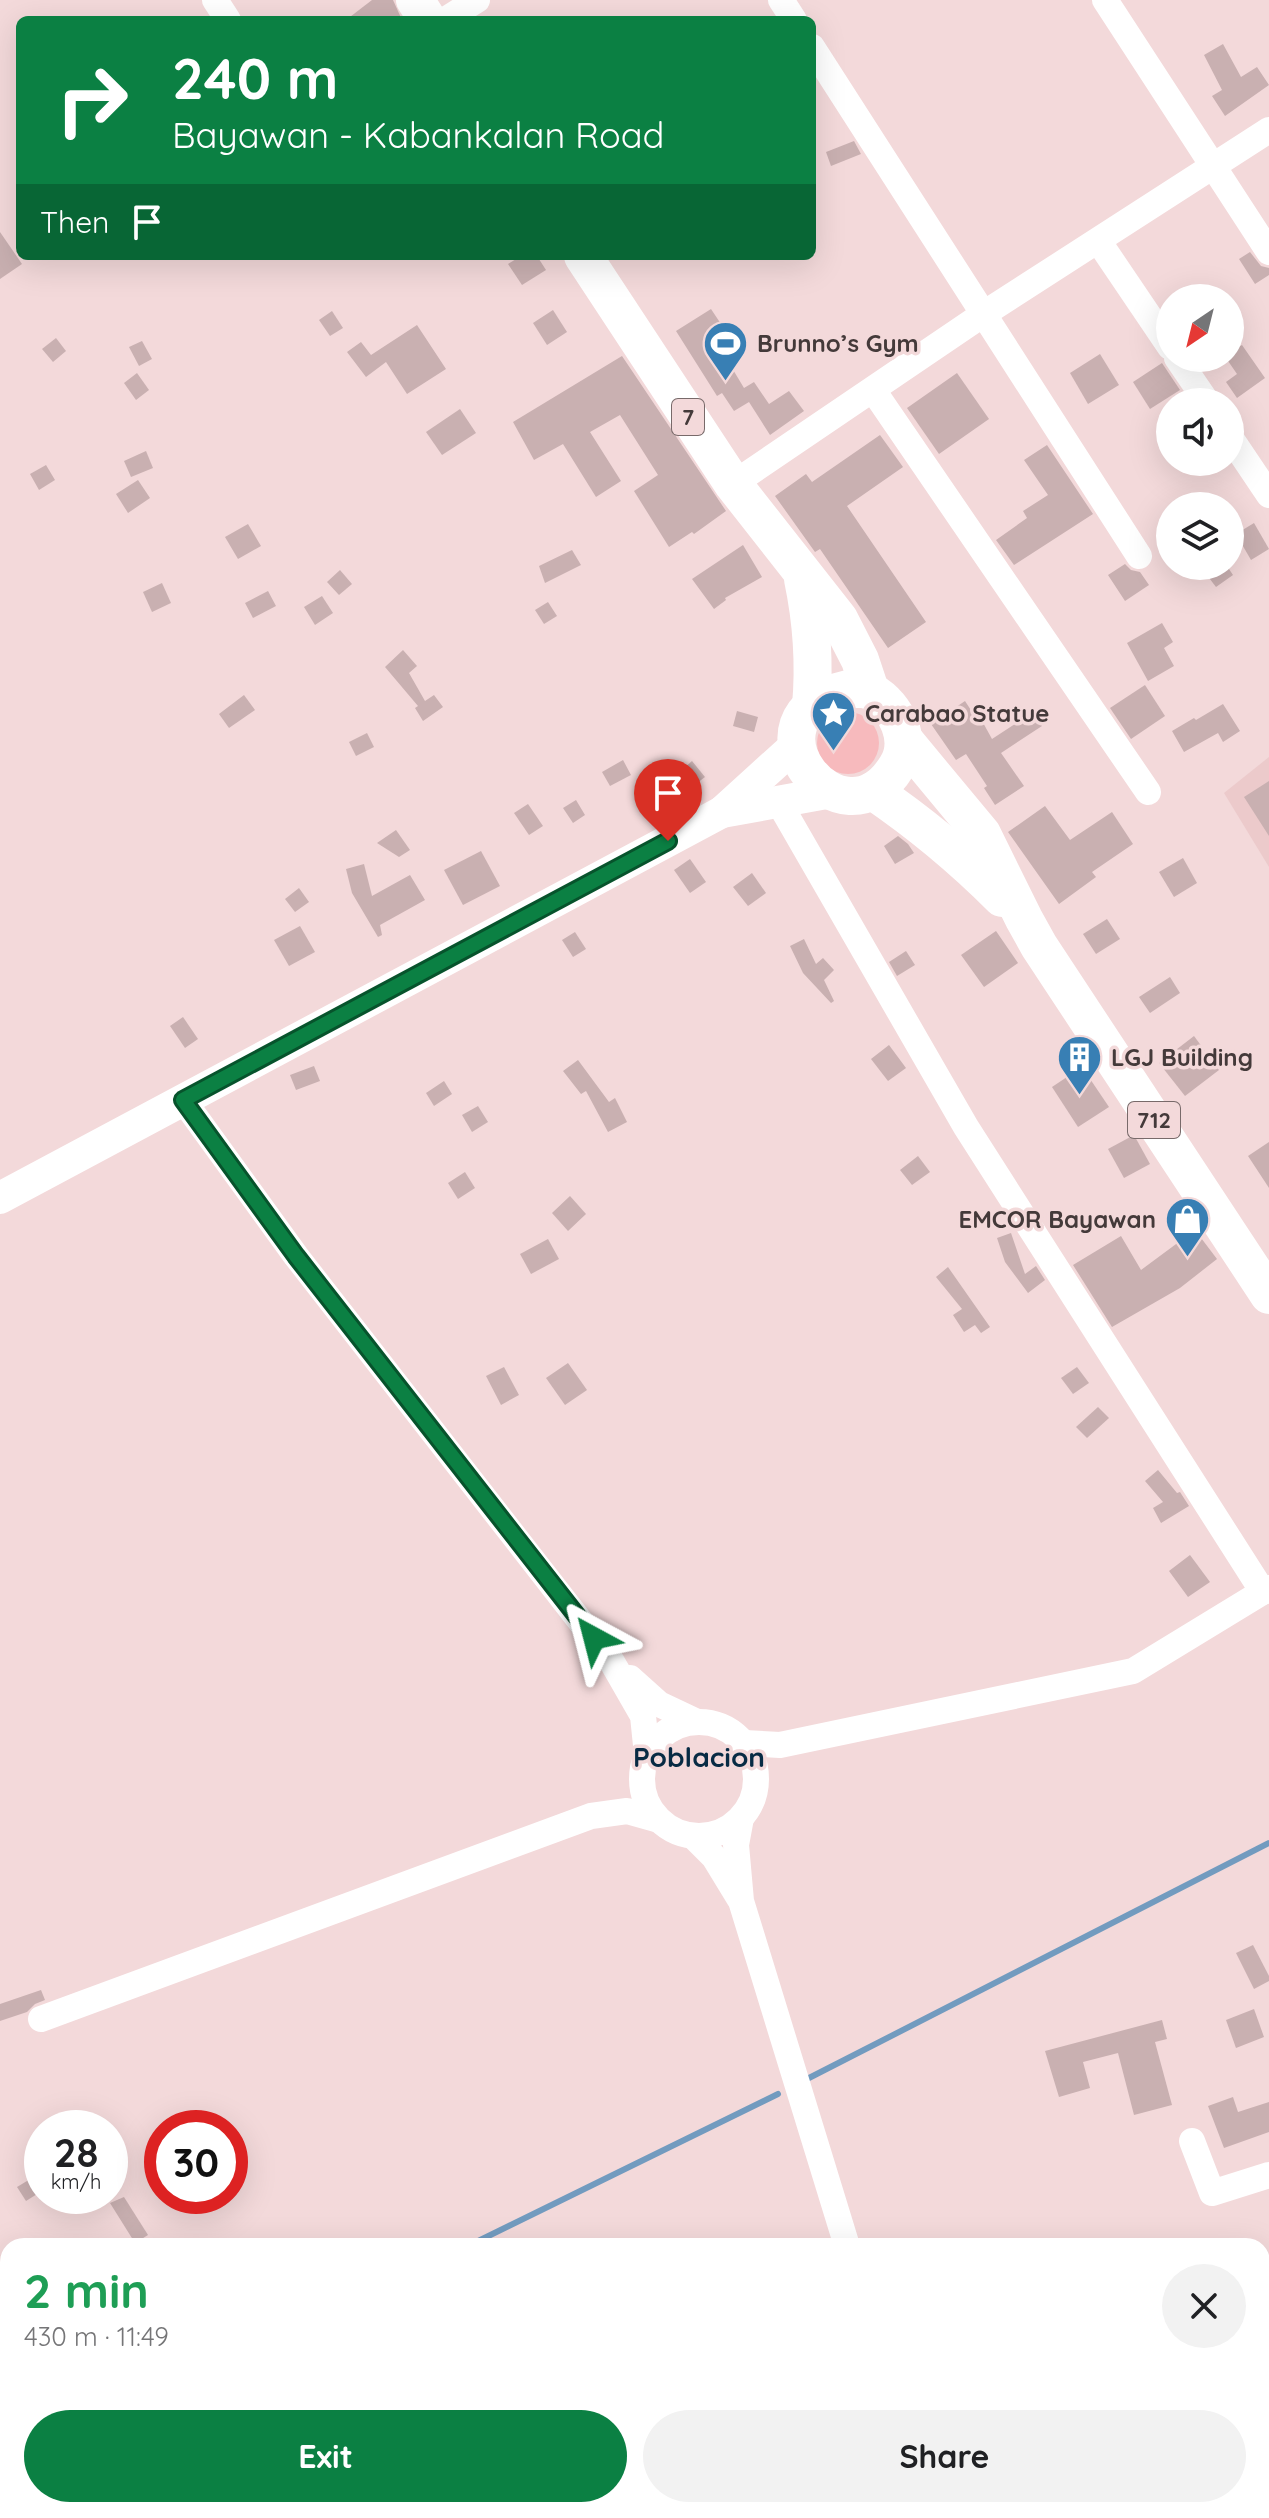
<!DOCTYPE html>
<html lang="en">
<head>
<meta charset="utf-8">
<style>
	:root { --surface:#fff; --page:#f2f2f2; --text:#202124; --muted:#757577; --accent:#0b8043 }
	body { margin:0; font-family:Quicksand,sans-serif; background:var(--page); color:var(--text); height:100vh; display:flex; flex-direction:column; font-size:30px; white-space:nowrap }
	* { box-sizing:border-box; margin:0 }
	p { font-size:26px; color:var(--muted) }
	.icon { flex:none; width:44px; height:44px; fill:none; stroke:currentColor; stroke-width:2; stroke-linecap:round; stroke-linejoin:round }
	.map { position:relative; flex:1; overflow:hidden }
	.side { position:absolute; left:0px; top:2238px; width:1270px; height:280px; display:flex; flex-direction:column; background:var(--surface); border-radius:24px 24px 0 0; box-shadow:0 8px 32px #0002 }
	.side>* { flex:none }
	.guide { position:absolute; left:16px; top:16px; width:800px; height:244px; border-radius:12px; box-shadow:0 8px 32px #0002; background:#0b8043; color:#fff; overflow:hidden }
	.needle { width:52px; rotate:215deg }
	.fabs { position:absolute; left:1156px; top:284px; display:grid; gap:16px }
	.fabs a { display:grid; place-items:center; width:88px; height:88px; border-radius:50%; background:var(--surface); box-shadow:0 8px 32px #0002; font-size:40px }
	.speed { position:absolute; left:24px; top:2110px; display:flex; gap:16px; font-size:40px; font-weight:700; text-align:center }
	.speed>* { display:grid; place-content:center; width:104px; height:104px; border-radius:50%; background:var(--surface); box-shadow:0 8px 32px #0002; line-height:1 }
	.speed small { font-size:20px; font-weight:400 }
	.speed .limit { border:12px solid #d22; background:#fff; color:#111 }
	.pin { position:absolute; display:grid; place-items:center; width:68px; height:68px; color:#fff; margin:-82px -34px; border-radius:50% 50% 50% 0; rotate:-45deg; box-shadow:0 0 8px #0007 }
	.pin .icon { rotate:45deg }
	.me { position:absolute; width:88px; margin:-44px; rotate:322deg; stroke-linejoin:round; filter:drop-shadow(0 0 6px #0008) }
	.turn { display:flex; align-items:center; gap:28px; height:168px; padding:0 24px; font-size:36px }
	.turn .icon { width:104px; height:104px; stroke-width:2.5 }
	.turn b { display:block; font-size:56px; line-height:68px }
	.then { display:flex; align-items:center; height:76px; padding:0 24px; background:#0003; gap:16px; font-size:30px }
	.round { display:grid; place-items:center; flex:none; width:84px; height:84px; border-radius:42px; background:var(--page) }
	.overview { display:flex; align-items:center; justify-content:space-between; height:136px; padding:0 24px }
	h1 { font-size:48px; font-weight:700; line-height:60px; color:#1e9e55 }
	.action { display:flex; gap:16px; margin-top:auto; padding:16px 24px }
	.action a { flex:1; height:92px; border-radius:48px; background:var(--accent); color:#fff; font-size:32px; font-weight:700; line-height:92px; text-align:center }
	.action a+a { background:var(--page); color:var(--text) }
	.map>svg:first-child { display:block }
	.built { fill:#eccacb }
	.green { fill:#f7babd }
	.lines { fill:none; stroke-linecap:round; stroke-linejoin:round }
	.stream { stroke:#729bbf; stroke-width:6 }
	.building { fill:#c9b0b1 }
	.minor { stroke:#fff; stroke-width:26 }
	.major { stroke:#fff; stroke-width:32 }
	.highway { stroke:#fff; stroke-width:38 }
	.route-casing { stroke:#07532c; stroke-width:20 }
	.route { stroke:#0b8043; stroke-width:14 }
	.labels { text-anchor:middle; stroke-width:7; stroke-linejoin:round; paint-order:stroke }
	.shield { fill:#f3d9da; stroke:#786a6a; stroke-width:2 }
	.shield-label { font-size:22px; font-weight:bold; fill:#443a3a }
	.poi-label { font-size:24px; font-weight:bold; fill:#443a3a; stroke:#f3d9da; text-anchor:start }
	.quarter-label { font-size:28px; font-weight:bold; fill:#082b44; stroke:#f3d9da }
</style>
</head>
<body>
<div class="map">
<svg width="1269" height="2518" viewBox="0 0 1269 2518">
	<rect width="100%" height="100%" fill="#f3d9da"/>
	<path class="built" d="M 1269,757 L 1269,867 L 1224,793 Z"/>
	<circle class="green" cx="848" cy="743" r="31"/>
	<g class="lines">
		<g class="stream">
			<path d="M 807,2079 L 1269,1843"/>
			<path d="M 468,2246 L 778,2094"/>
			<path d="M 0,2467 L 8,2462"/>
		</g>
	</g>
	<g class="building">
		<path d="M 372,0 L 393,0 L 402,20 L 346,20 Z"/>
		<path d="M 1223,44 L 1241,77 L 1257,67 L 1269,85 L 1225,116 L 1212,96 L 1222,90 L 1204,55 Z"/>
		<path d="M 854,141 L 861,154 L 831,166 L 826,152 Z"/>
		<path d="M 0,232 L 22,264 L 0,279 Z"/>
		<path d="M 1250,252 L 1261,266 L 1269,268 L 1269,275 L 1255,284 L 1239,259 Z"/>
		<path d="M 521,256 L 537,256 L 546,270 L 522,285 L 508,264 Z"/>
		<path d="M 711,309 L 729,336 L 717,343 L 744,388 L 754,382 L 769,404 L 789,391 L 804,411 L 770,435 L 749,402 L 734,411 L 722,393 L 717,396 L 676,331 Z"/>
		<path d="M 553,310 L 567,332 L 547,345 L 533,323 Z"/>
		<path d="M 332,311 L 343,328 L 330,336 L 319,320 Z"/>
		<path d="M 417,325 L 446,369 L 407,394 L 386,362 L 366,377 L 347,352 L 361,342 L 371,355 Z"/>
		<path d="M 56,338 L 66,351 L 53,362 L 42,349 Z"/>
		<path d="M 142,341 L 152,359 L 139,366 L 129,347 Z"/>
		<path d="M 1242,345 L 1265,378 L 1237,398 L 1226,382 L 1237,374 L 1226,358 L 1230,358 L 1230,352 Z"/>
		<path d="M 1100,354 L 1119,385 L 1088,404 L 1070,373 Z"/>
		<path d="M 622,356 L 726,511 L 694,534 L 692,532 L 669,547 L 634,491 L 658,475 L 620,415 L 590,432 L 621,481 L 596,497 L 563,444 L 534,460 L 513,422 Z"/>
		<path d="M 1162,363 L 1180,390 L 1150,409 L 1133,382 Z"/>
		<path d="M 137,373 L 149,390 L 136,400 L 124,383 Z"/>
		<path d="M 957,373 L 989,419 L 939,454 L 907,408 Z"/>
		<path d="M 460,409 L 476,433 L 442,455 L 426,432 Z"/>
		<path d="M 880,435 L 903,467 L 847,506 L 926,622 L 888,648 L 820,549 L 815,552 L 775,496 L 806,474 L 812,482 Z"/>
		<path d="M 1047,445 L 1093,514 L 1014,565 L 996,540 L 1027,518 L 1023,511 L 1048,495 L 1024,460 Z"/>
		<path d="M 146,451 L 153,468 L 131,477 L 124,461 Z"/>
		<path d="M 46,465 L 55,480 L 39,490 L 30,474 Z"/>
		<path d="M 138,480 L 150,498 L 128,513 L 116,494 Z"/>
		<path d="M 1254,523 L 1269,549 L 1251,560 L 1236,534 Z"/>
		<path d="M 248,524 L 261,546 L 238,559 L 225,537 Z"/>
		<path d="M 743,545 L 762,577 L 725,598 L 726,600 L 714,609 L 692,579 Z"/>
		<path d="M 572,550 L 581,565 L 545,583 L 539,566 Z"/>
		<path d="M 1125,564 L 1131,570 L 1140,572 L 1149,585 L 1125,601 L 1108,575 Z"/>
		<path d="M 1200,566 L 1227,566 L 1233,575 L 1216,587 Z"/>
		<path d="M 340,570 L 352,584 L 339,595 L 327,582 Z"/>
		<path d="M 162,583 L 171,603 L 152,612 L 143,592 Z"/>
		<path d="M 268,591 L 276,606 L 253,618 L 245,603 Z"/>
		<path d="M 322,596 L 333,613 L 315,625 L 304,607 Z"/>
		<path d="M 548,602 L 557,616 L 544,624 L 535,610 Z"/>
		<path d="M 1162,623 L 1173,642 L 1164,648 L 1174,666 L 1148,681 L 1127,643 Z"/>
		<path d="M 403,650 L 417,666 L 409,673 L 425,701 L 434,695 L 443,707 L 423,721 L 415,708 L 418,706 L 385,667 Z"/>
		<path d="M 1145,685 L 1165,716 L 1131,739 L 1110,708 Z"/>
		<path d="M 244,695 L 255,710 L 229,728 L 219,714 Z"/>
		<path d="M 965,701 L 978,721 L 981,719 L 992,739 L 1033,712 L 1042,726 L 1001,753 L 1024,786 L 995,805 L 984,788 L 987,786 L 966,754 L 956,760 L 931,724 Z"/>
		<path d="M 1223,704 L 1240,731 L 1223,742 L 1218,733 L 1184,752 L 1172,731 L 1194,718 L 1196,720 Z"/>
		<path d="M 737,711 L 758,717 L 754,732 L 733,726 Z"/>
		<path d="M 367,733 L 374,747 L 356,756 L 349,742 Z"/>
		<path d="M 623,760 L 631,775 L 610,786 L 602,772 Z"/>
		<path d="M 692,761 L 705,777 L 672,802 L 673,804 L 657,812 L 647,793 L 670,781 Z"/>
		<path d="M 1269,781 L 1269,836 L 1244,797 Z"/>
		<path d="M 576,800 L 585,815 L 573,823 L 563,808 Z"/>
		<path d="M 528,804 L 543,826 L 529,835 L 514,813 Z"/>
		<path d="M 1045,806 L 1070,840 L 1112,812 L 1133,844 L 1092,872 L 1096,877 L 1059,904 L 1008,832 Z"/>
		<path d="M 396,830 L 410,850 L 399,857 L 377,843 Z"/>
		<path d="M 898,836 L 908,844 L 914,853 L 895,864 L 884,846 Z"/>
		<path d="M 481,851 L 500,886 L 463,905 L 444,870 Z"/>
		<path d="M 1183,858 L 1197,883 L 1174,897 L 1159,872 Z"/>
		<path d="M 690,859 L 706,882 L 690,893 L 674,870 Z"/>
		<path d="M 364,864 L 372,896 L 410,875 L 425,900 L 380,925 L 382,935 L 378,937 L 352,893 L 346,869 Z"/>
		<path d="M 752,873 L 766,893 L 748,906 L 733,887 Z"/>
		<path d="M 299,888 L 309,902 L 295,912 L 285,899 Z"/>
		<path d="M 1107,919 L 1120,939 L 1096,954 L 1083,934 Z"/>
		<path d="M 300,926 L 315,952 L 289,966 L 274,940 Z"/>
		<path d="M 996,931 L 1018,963 L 984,987 L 961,955 Z"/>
		<path d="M 575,932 L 586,949 L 573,957 L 562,940 Z"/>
		<path d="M 804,939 L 816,964 L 823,958 L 834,970 L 824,980 L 834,1001 L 831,1003 L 803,973 L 790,946 Z"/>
		<path d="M 906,951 L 915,965 L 897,976 L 889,962 Z"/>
		<path d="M 1170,977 L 1180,993 L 1150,1013 L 1139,997 Z"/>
		<path d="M 183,1017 L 198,1039 L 185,1048 L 170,1026 Z"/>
		<path d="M 1194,1036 L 1219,1070 L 1185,1096 L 1159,1063 Z"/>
		<path d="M 889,1045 L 906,1068 L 888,1081 L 871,1059 Z"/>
		<path d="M 578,1060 L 609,1102 L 615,1098 L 627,1122 L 608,1132 L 586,1091 L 581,1094 L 563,1071 Z"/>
		<path d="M 314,1066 L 320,1081 L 296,1090 L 290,1075 Z"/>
		<path d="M 1082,1067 L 1109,1107 L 1078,1127 L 1052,1087 Z"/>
		<path d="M 444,1081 L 452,1094 L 434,1106 L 426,1093 Z"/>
		<path d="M 478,1106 L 488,1122 L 472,1132 L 462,1115 Z"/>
		<path d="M 1134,1135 L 1150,1164 L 1124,1178 L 1108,1149 Z"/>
		<path d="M 1269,1142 L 1269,1188 L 1248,1156 Z"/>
		<path d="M 918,1156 L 930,1172 L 912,1185 L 900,1170 Z"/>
		<path d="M 465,1172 L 475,1188 L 458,1199 L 448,1183 Z"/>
		<path d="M 570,1196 L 586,1214 L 568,1231 L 552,1213 Z"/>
		<path d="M 1195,1230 L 1217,1259 L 1180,1288 L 1112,1327 L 1073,1265 L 1121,1236 L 1141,1270 Z"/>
		<path d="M 1011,1233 L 1025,1274 L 1036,1266 L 1045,1280 L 1028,1293 L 1005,1262 L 997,1238 Z"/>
		<path d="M 548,1239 L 559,1259 L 531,1274 L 520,1254 Z"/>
		<path d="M 948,1267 L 990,1327 L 981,1333 L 975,1325 L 964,1332 L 953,1315 L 962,1309 L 936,1277 Z"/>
		<path d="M 568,1363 L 587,1390 L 565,1405 L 546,1378 Z"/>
		<path d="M 504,1367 L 519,1395 L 501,1405 L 486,1376 Z"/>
		<path d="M 1077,1367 L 1089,1383 L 1073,1394 L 1061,1378 Z"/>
		<path d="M 1098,1407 L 1109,1418 L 1087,1438 L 1076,1427 Z"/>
		<path d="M 1158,1470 L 1177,1493 L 1180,1492 L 1189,1506 L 1161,1523 L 1153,1508 L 1163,1502 L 1145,1481 Z"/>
		<path d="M 1190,1555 L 1210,1582 L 1188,1597 L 1169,1571 Z"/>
		<path d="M 1253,1945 L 1269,1976 L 1269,1981 L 1254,1989 L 1236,1953 Z"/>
		<path d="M 41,1990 L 45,2000 L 35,2004 L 27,2012 L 0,2021 L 0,2004 Z"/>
		<path d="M 1254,2009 L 1264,2037 L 1236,2048 L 1226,2020 Z"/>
		<path d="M 1162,2020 L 1167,2039 L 1155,2042 L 1172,2105 L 1134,2115 L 1118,2053 L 1083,2062 L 1090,2088 L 1059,2097 L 1045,2051 Z"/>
		<path d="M 1233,2097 L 1238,2112 L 1269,2102 L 1269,2132 L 1224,2148 L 1208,2106 Z"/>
		<path d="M 37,2175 L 42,2183 L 42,2191 L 26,2201 L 17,2187 Z"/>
		<path d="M 124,2197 L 148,2235 L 135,2243 L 110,2203 Z"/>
	</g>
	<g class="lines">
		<g class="minor">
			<path d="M 215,0 L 228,20"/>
			<path d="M 781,0 L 794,20"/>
			<path d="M 1105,0 L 1269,252"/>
			<path d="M 445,20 L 477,0"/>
			<path d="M 812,47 L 1139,556"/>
			<path d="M 1099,242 L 1170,347"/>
			<path d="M 1177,358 L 1207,402"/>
			<path d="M 873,390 L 1148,792"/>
			<path d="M 1230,437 L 1269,495"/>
			<path d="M 733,484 L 985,313 L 1269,130"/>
			<path d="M 778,801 L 966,1127 L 1263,1592"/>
			<path d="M 183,1100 L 296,1256 L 612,1662 L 643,1716 L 647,1755"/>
			<path d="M 630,1678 L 659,1704 L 695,1721"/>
			<circle cx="699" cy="1779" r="57"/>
			<path d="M 744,1743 L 780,1745 L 1133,1671 L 1269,1588"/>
			<path d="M 741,1818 L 736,1845 L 741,1901 L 847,2246"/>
			<path d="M 693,1836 L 714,1857 L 739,1898"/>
			<path d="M 41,2019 L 591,1816 L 627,1811 L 659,1820"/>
			<path d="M 1192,2141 L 1212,2193 L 1269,2175"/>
			<path d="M 1262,2363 L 1269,2361"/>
			<path d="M 921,2510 L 923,2518"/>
			<path d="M 1192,2510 L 1195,2518"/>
		</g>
		<g class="major">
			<path d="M 722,812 L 832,792"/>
			<path d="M 0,1198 L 722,812 L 797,744"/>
		</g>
		<g class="highway">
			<path d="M 415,0 L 428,20"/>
			<path d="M 583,256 L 733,484 L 839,619 L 860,660 L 870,690"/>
			<path d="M 803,579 C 812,622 815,661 811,706"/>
			<path d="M 848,689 C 856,689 866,688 872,692 C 897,706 913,741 897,766 C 842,857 731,715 848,689 Z"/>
			<path d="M 904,740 L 982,834 L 1024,919 L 1039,946 L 1269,1295"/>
			<path d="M 873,791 C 920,823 961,857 1002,898"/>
		</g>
	</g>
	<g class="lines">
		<defs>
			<path id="route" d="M 594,1638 L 296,1256 L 183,1100 L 668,841"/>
		</defs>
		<use href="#route" class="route-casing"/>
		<use href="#route" class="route"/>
	</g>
	<defs>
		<symbol id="stadium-pin" viewBox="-11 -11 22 30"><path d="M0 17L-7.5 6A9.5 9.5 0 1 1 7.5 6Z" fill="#387fb4" stroke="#f3d9da"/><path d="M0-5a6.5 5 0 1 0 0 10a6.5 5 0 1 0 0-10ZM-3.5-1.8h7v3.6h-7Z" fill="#fff"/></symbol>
		<symbol id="sight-pin" viewBox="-11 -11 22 30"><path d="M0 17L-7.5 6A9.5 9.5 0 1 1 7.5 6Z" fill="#387fb4" stroke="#f3d9da"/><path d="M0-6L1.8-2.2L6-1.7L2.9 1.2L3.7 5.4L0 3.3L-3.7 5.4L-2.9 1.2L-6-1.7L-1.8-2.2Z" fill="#fff"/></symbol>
		<symbol id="building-pin" viewBox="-11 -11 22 30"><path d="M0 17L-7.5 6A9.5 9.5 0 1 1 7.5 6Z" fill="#387fb4" stroke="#f3d9da"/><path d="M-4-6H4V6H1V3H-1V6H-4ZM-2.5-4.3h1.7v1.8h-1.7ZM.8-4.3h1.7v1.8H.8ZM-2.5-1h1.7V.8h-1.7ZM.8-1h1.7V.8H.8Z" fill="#fff"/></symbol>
		<symbol id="shop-pin" viewBox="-11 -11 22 30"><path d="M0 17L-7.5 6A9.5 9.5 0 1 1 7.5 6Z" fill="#387fb4" stroke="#f3d9da"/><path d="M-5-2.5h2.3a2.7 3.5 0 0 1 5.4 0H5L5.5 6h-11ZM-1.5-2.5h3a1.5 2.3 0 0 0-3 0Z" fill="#fff"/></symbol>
	</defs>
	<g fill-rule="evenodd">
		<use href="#stadium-pin" x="700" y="318" width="51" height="69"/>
		<use href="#sight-pin" x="808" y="688" width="51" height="69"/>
		<use href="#building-pin" x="1054" y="1032" width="51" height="69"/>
		<use href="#shop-pin" x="1162" y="1194" width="51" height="69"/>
	</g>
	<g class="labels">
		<g class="shield">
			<rect x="672" y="399" width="32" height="36" rx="6"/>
			<rect x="1128" y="1102" width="52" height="36" rx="6"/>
		</g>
		<g class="shield-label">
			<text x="688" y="425">7</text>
			<text x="1154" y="1128">712</text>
		</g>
		<g class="poi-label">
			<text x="757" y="352">Brunno’s Gym</text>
			<text x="865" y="722">Carabao Statue</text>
			<text x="1111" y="1066">LGJ Building</text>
			<text x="1156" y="1228" text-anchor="end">EMCOR Bayawan</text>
		</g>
		<g class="quarter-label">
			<text x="699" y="1767">Poblacion</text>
		</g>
	</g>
</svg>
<div class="fabs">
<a><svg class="needle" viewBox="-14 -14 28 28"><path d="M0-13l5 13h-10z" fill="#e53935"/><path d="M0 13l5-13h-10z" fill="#757577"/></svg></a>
<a><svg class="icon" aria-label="sound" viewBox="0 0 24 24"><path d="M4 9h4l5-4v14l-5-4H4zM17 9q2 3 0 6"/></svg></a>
<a><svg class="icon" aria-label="layers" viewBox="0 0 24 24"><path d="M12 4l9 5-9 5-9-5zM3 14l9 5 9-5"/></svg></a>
</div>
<div class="speed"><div>28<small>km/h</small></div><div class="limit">30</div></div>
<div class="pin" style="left:668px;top:841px;background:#d93025"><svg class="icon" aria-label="arrive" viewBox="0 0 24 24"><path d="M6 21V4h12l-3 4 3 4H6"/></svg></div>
<svg class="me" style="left:594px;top:1638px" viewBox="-20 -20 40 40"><path d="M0-17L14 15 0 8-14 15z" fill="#0b8043" stroke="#fff" stroke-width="4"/></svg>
<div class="guide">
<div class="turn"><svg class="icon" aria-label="right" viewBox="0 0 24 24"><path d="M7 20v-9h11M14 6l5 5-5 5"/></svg><div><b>240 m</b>Bayawan - Kabankalan Road</div></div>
<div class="then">Then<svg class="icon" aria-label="arrive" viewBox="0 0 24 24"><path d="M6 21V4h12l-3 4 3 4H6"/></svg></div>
</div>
<section class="side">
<div class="overview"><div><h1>2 min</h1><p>430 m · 11:49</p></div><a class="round"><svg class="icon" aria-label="close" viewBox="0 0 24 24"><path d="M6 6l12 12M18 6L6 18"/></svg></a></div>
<div class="action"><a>Exit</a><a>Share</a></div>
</section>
</div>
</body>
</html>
